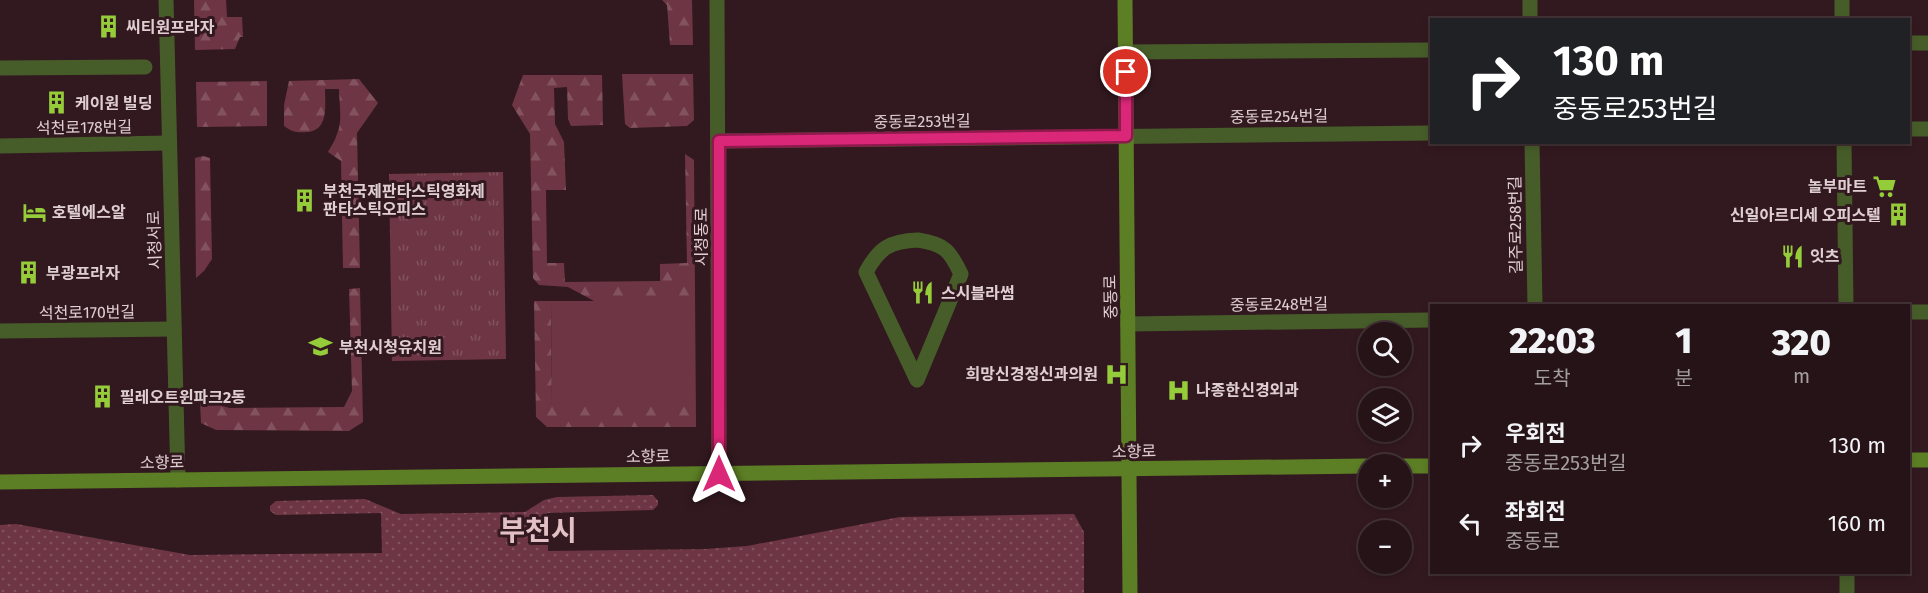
<!DOCTYPE html>
<html lang="ko">
<head>
<meta charset="utf-8">
<style>
	:root { --surface:#261317; --page:#2e1c20; --text:#f1f3f6; --muted:#a49ea1; --line:#423236 }
	body { margin:0; font-family:"Fira Sans","Noto Sans KR",sans-serif; background:var(--page); color:var(--text); height:100vh; display:flex; flex-direction:column; font-size:22px; white-space:nowrap }
	* { box-sizing:border-box; margin:0 }
	p { font-size:20px; color:var(--muted) }
	.icon { flex:none; width:33px; height:33px; fill:none; stroke:currentColor; stroke-width:2; stroke-linecap:round; stroke-linejoin:round }
	.map { position:relative; flex:1; overflow:hidden }
	.details { position:absolute; left:1430px; top:304px; width:480px; height:270px; display:flex; flex-direction:column; background:var(--surface); border-radius:0px; box-shadow:0 3px 9px #0003,0 0 0 2px var(--line) }
	.details>* { flex:none }
	.hud { position:absolute; left:1430px; top:18px; width:480px; height:126px; border-radius:0px; box-shadow:0 3px 9px #0003,0 0 0 2px var(--line); background:#202124; color:#fff; overflow:hidden }
	.tools { position:absolute; left:1358px; top:322px; display:grid; gap:12px }
	.tools a { display:grid; place-items:center; width:54px; height:54px; border-radius:50%; background:var(--surface); box-shadow:0 3px 9px #0003,0 0 0 2px var(--line); font-size:30px }
	.pin { position:absolute; display:grid; place-items:center; width:51px; height:51px; color:#fff; margin:-26px; border:3px solid #fff; border-radius:50%; box-shadow:0 2px 6px #0007 }
	.me { position:absolute; width:66px; margin:-33px; rotate:0deg; stroke-linejoin:round; filter:drop-shadow(0 0 4px #0008) }
	.turn { display:flex; align-items:center; gap:21px; height:126px; padding:0 24px; font-size:27px }
	.turn .icon { width:78px; height:78px; stroke-width:2.5 }
	.turn b { display:block; font-size:42px; line-height:51px }
	.eta { display:flex; justify-content:space-evenly; align-items:center; height:102px; text-align:center }
	.eta b { font-size:36px; font-weight:800; line-height:42px }
	ul { padding:0; list-style:none }
	li { display:flex; align-items:center; gap:18px; height:78px; padding:0 24px }
	li div { flex:1 }
	li b { display:block; font-size:22px }
	li em { font-style:normal }
	.map>svg:first-child { display:block }
	.grass { fill:url(#grass-tufts) }
	.forest { fill:url(#forest-firs) }
	.park { fill:url(#park-dots) }
	.pitch { fill:#6e3644 }
	.lines { fill:none; stroke-linecap:round; stroke-linejoin:round }
	.street { stroke:#475d29; stroke-width:15 }
	.secondary { stroke:#5c7e25; stroke-width:15 }
	.route-casing { stroke:#8e194d; stroke-width:15 }
	.route { stroke:#db2777; stroke-width:10 }
	.labels { text-anchor:middle; stroke-width:6; stroke-linejoin:round; paint-order:stroke }
	.poi-label { font-size:16px; font-weight:bold; fill:#e0cfd2; stroke:#32191f; text-anchor:start }
	.street-label { font-size:16px; fill:#e0cfd2; stroke:#32191f }
	.town-label { font-size:28px; font-weight:bold; fill:#e2c0c6; stroke:#32191f }
</style>
</head>
<body>
<div class="map">
<svg width="1928" height="593" viewBox="0 0 1928 593">
	<defs>
		<pattern id="grass-tufts" width="24" height="20" patternUnits="userSpaceOnUse" patternTransform="scale(1.5)"><rect width="24" height="20" fill="#6e3644"/><path d="M3 7l-1-3M5 7V3M7 7l1-3M15 17l-1-3M17 17v-4M19 17l1-3" fill="none" stroke="#82525e"/></pattern>
		<pattern id="forest-firs" width="22" height="20" patternUnits="userSpaceOnUse" patternTransform="scale(1.5)"><rect width="22" height="20" fill="#6e3644"/><path d="M5 1l3.5 6h-7zM16 11l3.5 6h-7z" fill="#82525e"/></pattern>
		<pattern id="park-dots" width="8" height="8" patternUnits="userSpaceOnUse" patternTransform="scale(1.5)"><rect width="8" height="8" fill="#6e3644"/><path d="M2 2h.1M6 6h.1" fill="none" stroke="#82525e" stroke-width="1.8" stroke-linecap="round"/></pattern>
	</defs>
	<rect width="100%" height="100%" fill="#32191f"/>
	<path class="grass" d="M 503,172 L 506,359 L 392,361 L 389,174 Z"/>
	<g class="forest">
		<path d="M 194,0 L 226,0 L 227,17 L 242,17 L 243,37 L 240,37 L 235,49 L 195,50 Z"/>
		<path d="M 662,0 L 692,0 L 693,45 L 670,45 L 667,5 Z"/>
		<path d="M 622,74 L 693,74 L 694,120 L 687,126 L 630,128 L 625,124 Z"/>
		<path d="M 523,75 L 602,75 L 603,125 L 571,126 L 568,119 L 567,87 L 554,88 L 555,124 L 564,142 L 566,190 L 546,190 L 547,263 L 564,263 L 565,282 L 660,281 L 660,264 L 687,263 L 685,154 L 694,160 L 696,427 L 547,427 L 536,417 L 534,301 L 551,301 L 552,406 L 688,406 L 689,302 L 594,301 L 568,287 L 539,285 L 533,278 L 530,134 L 512,105 Z"/>
		<path d="M 359,79 L 378,103 L 357,133 L 360,268 L 343,268 L 341,161 L 328,152 C 331,146 335,141 337,134 C 343,121 339,103 339,89 L 325,89 C 325,105 329,131 307,132 C 297,133 292,132 284,126 L 284,105 L 289,81 Z"/>
		<path d="M 267,81 L 267,126 L 197,127 L 196,82 Z"/>
		<path d="M 203,156 L 210,158 L 212,259 L 204,271 L 196,278 L 195,158 Z"/>
		<path d="M 360,288 L 363,422 L 349,431 L 216,430 L 201,423 L 200,402 L 217,402 L 222,406 L 230,408 L 344,407 L 352,391 L 349,289 Z"/>
	</g>
	<path class="park" d="M 653,495 L 658,501 L 658,505 L 653,510 L 547,513 L 548,551 L 705,549 L 747,546 L 900,517 L 1074,514 L 1084,532 L 1084,593 L 0,593 L 0,525 L 16,524 L 190,555 L 382,553 L 381,513 L 276,515 L 270,511 L 270,506 L 276,501 L 365,499 L 401,514 L 525,512 L 544,500 L 557,497 Z"/>
	<path class="pitch" d="M 551,301 L 689,301 L 689,406 L 552,406 Z"/>
	<g class="lines">
		<g class="street">
			<path d="M 166,0 L 178,480"/>
			<path d="M 717,0 L 719,474"/>
			<path d="M 1530,0 L 1530,20"/>
			<path d="M 1842,0 L 1842,20"/>
			<path d="M 1908,43 L 1928,43"/>
			<path d="M 1125,52 L 1431,50"/>
			<path d="M 0,68 L 145,67"/>
			<path d="M 1908,129 L 1928,129"/>
			<path d="M 719,141 L 1431,133"/>
			<path d="M 1532,142 L 1535,306"/>
			<path d="M 1844,142 L 1846,306"/>
			<path d="M 0,146 L 169,143"/>
			<path d="M 918,240 C 945,244 950,251 961,274 L 917,380 L 866,272 C 879,248 890,241 918,240 Z"/>
			<path d="M 1908,312 L 1928,312"/>
			<path d="M 1128,324 L 1431,320"/>
			<path d="M 0,331 L 174,329"/>
			<path d="M 1847,573 L 1847,593"/>
		</g>
		<g class="secondary">
			<path d="M 1125,0 L 1130,593"/>
			<path d="M 1908,460 L 1928,460"/>
			<path d="M 1401,466 L 1431,466"/>
			<path d="M 0,482 L 1368,466"/>
		</g>
	</g>
	<g class="lines">
		<defs>
			<path id="route" d="M 719,474 L 719,141 L 1126,136 L 1126,72"/>
		</defs>
		<use href="#route" class="route-casing"/>
		<use href="#route" class="route"/>
	</g>
	<defs>
		<symbol id="building-bare" viewBox="-9 -9 18 18"><path d="M-4-6H4V6H1V3H-1V6H-4ZM-2.5-4.3h1.7v1.8h-1.7ZM.8-4.3h1.7v1.8H.8ZM-2.5-1h1.7V.8h-1.7ZM.8-1h1.7V.8H.8Z" fill="#95cc3a" stroke="#32191f" stroke-width="2.5" paint-order="stroke"/></symbol>
		<symbol id="supermarket-bare" viewBox="-9 -9 18 18"><path d="M-6-5.5h2.5l.6 2H6L4.5 2H-2.5L-4.4-4H-6ZM-1.5 3.2a1.3 1.3 0 1 0 .1 0ZM3 3.2a1.3 1.3 0 1 0 .1 0Z" fill="#95cc3a" stroke="#32191f" stroke-width="2.5" paint-order="stroke"/></symbol>
		<symbol id="hotel-bare" viewBox="-9 -9 18 18"><path d="M-6-4.5h1.5V1H6V5H4.5V3h-9V5H-6ZM-4 0a1.8 1.8 0 1 1 3.6 0ZM.5 0V-2.5h3Q6-2.5 6 0Z" fill="#95cc3a" stroke="#32191f" stroke-width="2.5" paint-order="stroke"/></symbol>
		<symbol id="restaurant-bare" viewBox="-9 -9 18 18"><path d="M-5-6h1v4h1v-4h1v4h1v-4h1v5L-1.5 .5V6h-2V.5L-5-1ZM5-6V6H3V1.5H1.5Q1.5-4 5-6Z" fill="#95cc3a" stroke="#32191f" stroke-width="2.5" paint-order="stroke"/></symbol>
		<symbol id="school-bare" viewBox="-9 -9 18 18"><path d="M0-5L7-2L0 1L-7-2ZM-4 1L0 2.5L4 1V4Q0 6-4 4Z" fill="#95cc3a" stroke="#32191f" stroke-width="2.5" paint-order="stroke"/></symbol>
		<symbol id="hospital-bare" viewBox="-9 -9 18 18"><path d="M-5-5h3v3.5h4V-5h3V5h-3V1.5h-4V5h-3Z" fill="#95cc3a" stroke="#32191f" stroke-width="2.5" paint-order="stroke"/></symbol>
	</defs>
	<g fill-rule="evenodd">
		<use href="#building-bare" x="92" y="10" width="33" height="33"/>
		<use href="#building-bare" x="40" y="86" width="33" height="33"/>
		<use href="#supermarket-bare" x="1868" y="170" width="33" height="33"/>
		<use href="#building-bare" x="288" y="184" width="33" height="33"/>
		<use href="#hotel-bare" x="18" y="196" width="33" height="33"/>
		<use href="#building-bare" x="1882" y="198" width="33" height="33"/>
		<use href="#restaurant-bare" x="1776" y="240" width="33" height="33"/>
		<use href="#building-bare" x="12" y="256" width="33" height="33"/>
		<use href="#restaurant-bare" x="906" y="276" width="33" height="33"/>
		<use href="#school-bare" x="304" y="330" width="33" height="33"/>
		<use href="#hospital-bare" x="1100" y="358" width="33" height="33"/>
		<use href="#hospital-bare" x="1162" y="374" width="33" height="33"/>
		<use href="#building-bare" x="86" y="380" width="33" height="33"/>
	</g>
	<g class="labels">
		<g class="poi-label">
			<text x="126" y="33">씨티원프라자</text>
			<text x="75" y="109">케이원 빌딩</text>
			<text x="1867" y="192" text-anchor="end">놀부마트</text>
			<text x="323" y="197">부천국제판타스틱영화제<tspan x="323" dy="18">판타스틱오피스</tspan></text>
			<text x="52" y="218">호텔에스알</text>
			<text x="1881" y="221" text-anchor="end">신일아르디세 오피스텔</text>
			<text x="1810" y="262">잇츠</text>
			<text x="46" y="279">부광프라자</text>
			<text x="941" y="299">스시블라썸</text>
			<text x="339" y="353">부천시청유치원</text>
			<text x="1098" y="380" text-anchor="end">희망신경정신과의원</text>
			<text x="1196" y="396">나종한신경외과</text>
			<text x="120" y="403">필레오트윈파크2동</text>
		</g>
		<g class="street-label">
			<text transform="translate(1279 116) rotate(-1)" y="6">중동로254번길</text>
			<text transform="translate(922 121) rotate(-1)" y="6">중동로253번길</text>
			<text transform="translate(84 127) rotate(-1)" y="6">석천로178번길</text>
			<text transform="translate(1515 225) rotate(-91)" y="6">길주로258번길</text>
			<text transform="translate(701 237) rotate(-90)" y="6">시청동로</text>
			<text transform="translate(154 240) rotate(-92)" y="6">시청서로</text>
			<text transform="translate(1110 297) rotate(-91)" y="6">중동로</text>
			<text transform="translate(1279 304) rotate(-1)" y="6">중동로248번길</text>
			<text transform="translate(87 312) rotate(-1)" y="6">석천로170번길</text>
			<text transform="translate(1134 451) rotate(-1)" y="6">소향로</text>
			<text transform="translate(648 456) rotate(-1)" y="6">소향로</text>
			<text transform="translate(162 462) rotate(-1)" y="6">소향로</text>
		</g>
		<g class="town-label">
			<text x="538" y="540">부천시</text>
		</g>
	</g>
</svg>
<div class="tools">
<a><svg class="icon" aria-label="search" viewBox="0 0 24 24"><circle cx="10" cy="10" r="6"/><path d="M15 15l6 6"/></svg></a>
<a><svg class="icon" aria-label="layers" viewBox="0 0 24 24"><path d="M12 4l9 5-9 5-9-5zM3 14l9 5 9-5"/></svg></a>
<a>+</a>
<a>−</a>
</div>
<div class="pin" style="left:1126px;top:72px;background:#d93025"><svg class="icon" aria-label="arrive" viewBox="0 0 24 24"><path d="M6 21V4h12l-3 4 3 4H6"/></svg></div>
<svg class="me" style="left:719px;top:474px" viewBox="-20 -20 40 40"><path d="M0-17L14 15 0 8-14 15z" fill="#db2777" stroke="#fff" stroke-width="4"/></svg>
<div class="hud">
<div class="turn"><svg class="icon" aria-label="right" viewBox="0 0 24 24"><path d="M7 20v-9h11M14 6l5 5-5 5"/></svg><div><b>130 m</b>중동로253번길</div></div>
</div>
<section class="details">
<div class="eta">
<div><b>22:03</b><p>도착</p></div>
<div><b>1</b><p>분</p></div>
<div><b>320</b><p>m</p></div>
</div>
<ul>
<li><svg class="icon" aria-label="right" viewBox="0 0 24 24"><path d="M7 20v-9h11M14 6l5 5-5 5"/></svg><div><b>우회전</b><p>중동로253번길</p></div><em>130 m</em></li>
<li><svg class="icon" aria-label="left" viewBox="0 0 24 24"><path d="M17 20v-9H6M10 6l-5 5 5 5"/></svg><div><b>좌회전</b><p>중동로</p></div><em>160 m</em></li>
</ul>
</section>
</div>
</body>
</html>
